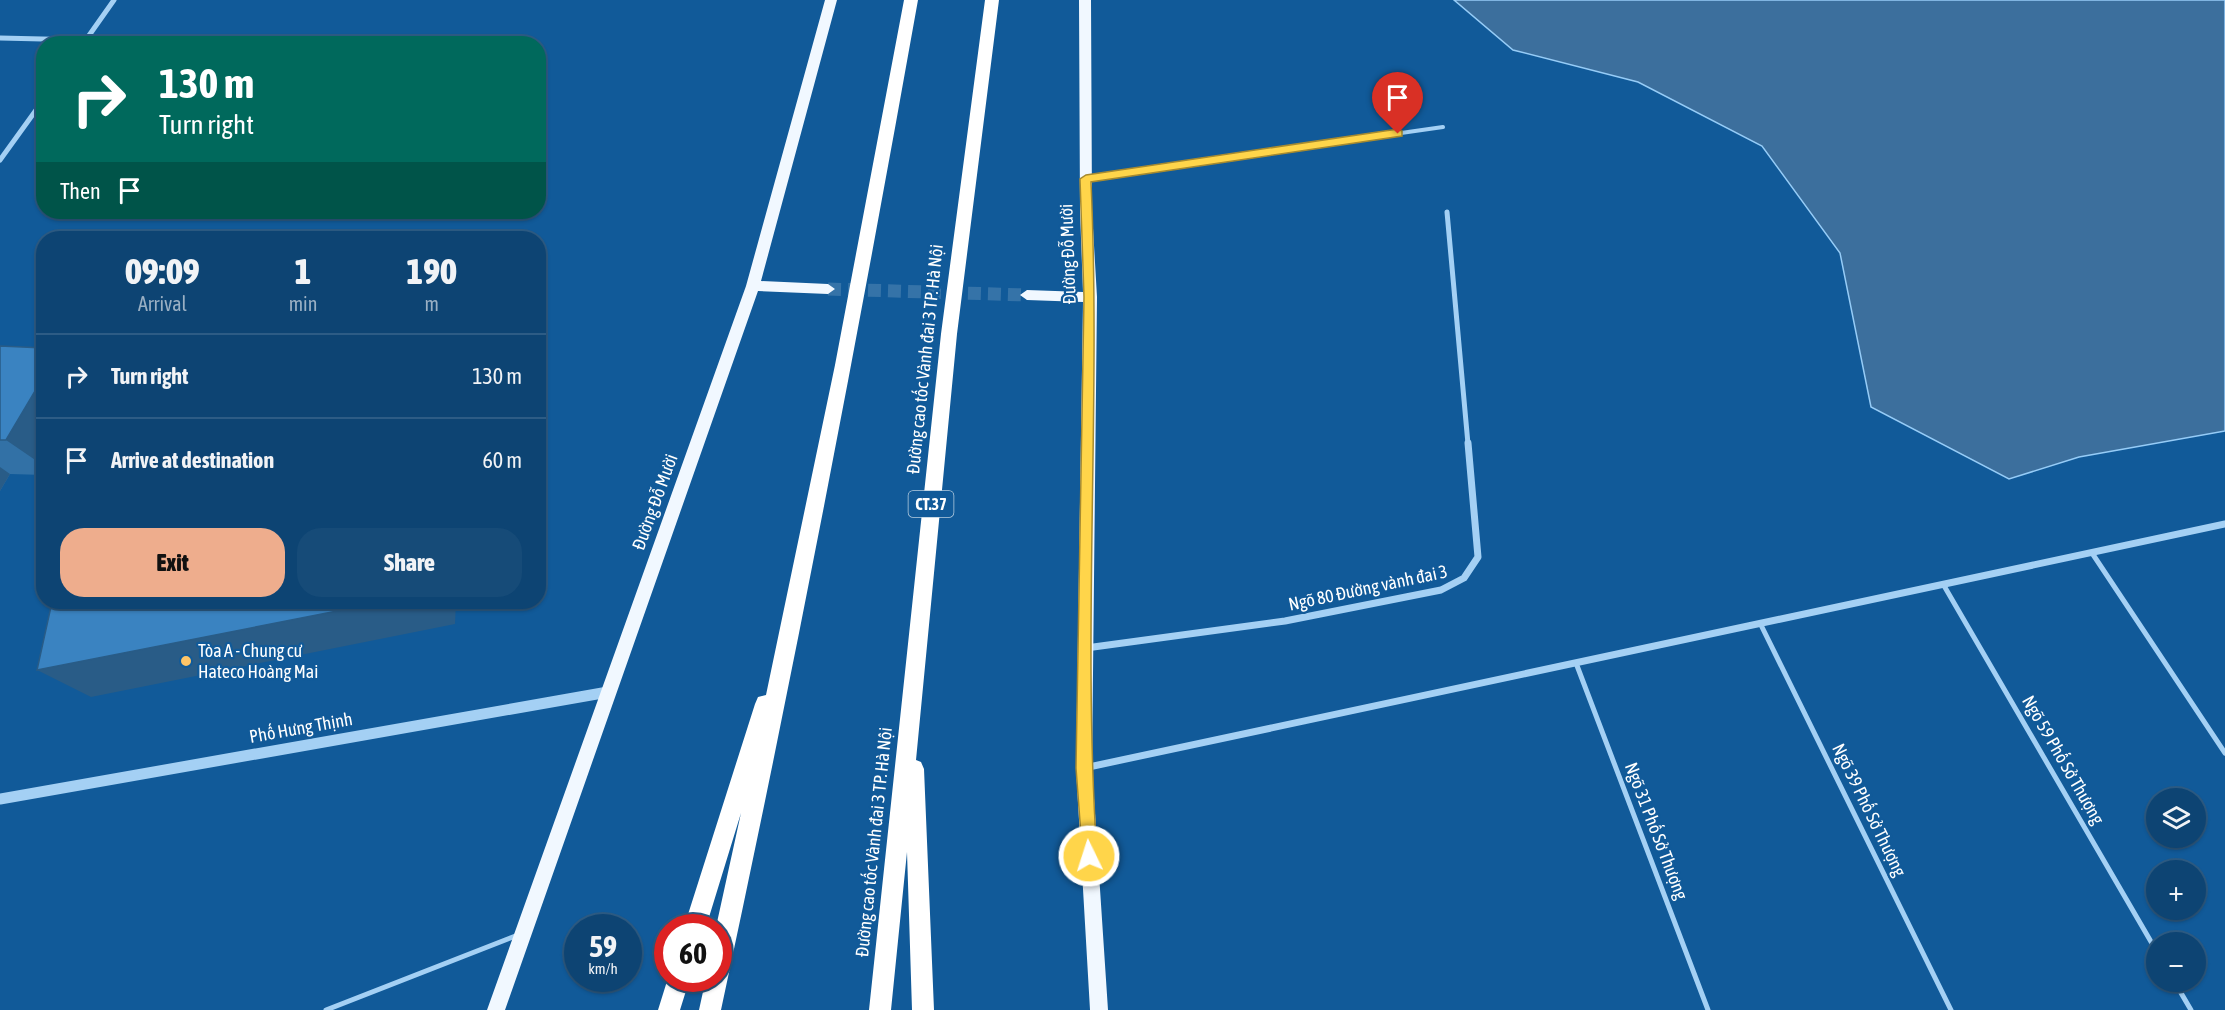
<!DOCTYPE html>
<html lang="en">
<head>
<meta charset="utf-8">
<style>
	:root { --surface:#0d4473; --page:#164b78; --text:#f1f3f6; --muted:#9ab0c4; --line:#2d5c85; --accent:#eead8d }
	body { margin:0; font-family:"Asap Condensed",sans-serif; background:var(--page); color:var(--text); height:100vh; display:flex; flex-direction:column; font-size:22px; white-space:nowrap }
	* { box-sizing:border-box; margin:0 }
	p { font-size:20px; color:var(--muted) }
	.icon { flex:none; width:33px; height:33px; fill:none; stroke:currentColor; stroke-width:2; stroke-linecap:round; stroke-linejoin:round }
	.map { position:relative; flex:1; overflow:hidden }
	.drawer { position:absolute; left:36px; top:231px; width:510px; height:378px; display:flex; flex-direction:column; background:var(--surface); border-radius:24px; box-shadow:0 2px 4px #0004,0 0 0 2px var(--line) }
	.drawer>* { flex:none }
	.top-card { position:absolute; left:36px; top:36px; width:510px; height:183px; border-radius:24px; box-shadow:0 2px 4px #0004,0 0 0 2px var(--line); background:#00695c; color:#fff; overflow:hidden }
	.controls { position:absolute; left:2146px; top:788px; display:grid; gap:12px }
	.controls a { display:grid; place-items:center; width:60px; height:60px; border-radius:50%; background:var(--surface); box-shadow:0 2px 4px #0004,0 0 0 2px var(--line); font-size:30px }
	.speed { position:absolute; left:564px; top:914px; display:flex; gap:12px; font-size:30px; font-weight:700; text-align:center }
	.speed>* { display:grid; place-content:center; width:78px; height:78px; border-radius:50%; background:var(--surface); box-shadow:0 2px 4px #0004,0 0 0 2px var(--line); line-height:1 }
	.speed small { font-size:15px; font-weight:400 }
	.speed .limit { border:9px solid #d22; background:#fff; color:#111 }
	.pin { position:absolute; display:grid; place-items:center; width:51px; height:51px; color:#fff; margin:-62px -26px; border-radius:50% 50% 50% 0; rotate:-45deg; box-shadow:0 0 6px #0007 }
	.pin .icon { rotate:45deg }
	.me { position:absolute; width:66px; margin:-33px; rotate:356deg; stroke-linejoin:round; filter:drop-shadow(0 0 4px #0008) }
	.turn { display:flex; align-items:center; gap:21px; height:126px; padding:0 24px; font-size:27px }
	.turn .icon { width:78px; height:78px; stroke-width:2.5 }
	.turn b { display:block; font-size:42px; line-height:51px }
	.then { display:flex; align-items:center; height:57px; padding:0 24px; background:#0003; gap:12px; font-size:22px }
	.eta { display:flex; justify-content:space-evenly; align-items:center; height:102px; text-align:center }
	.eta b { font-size:36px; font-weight:800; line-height:42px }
	.primary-button { display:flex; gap:12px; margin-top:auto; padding:12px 24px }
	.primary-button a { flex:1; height:69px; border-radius:24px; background:var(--accent); color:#111; font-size:24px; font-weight:800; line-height:69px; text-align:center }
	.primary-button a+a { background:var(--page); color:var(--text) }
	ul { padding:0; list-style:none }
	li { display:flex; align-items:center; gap:18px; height:84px; padding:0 24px; border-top:2px solid var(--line) }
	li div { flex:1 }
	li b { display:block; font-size:22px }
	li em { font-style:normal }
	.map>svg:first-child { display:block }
	.water { fill:#3c6f9d; stroke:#96ccf7; stroke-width:1.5 }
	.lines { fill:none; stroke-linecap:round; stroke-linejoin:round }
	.primary-tunnel { stroke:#3573a8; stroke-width:13; stroke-dasharray:13 7; stroke-linecap:butt }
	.service-far1 { stroke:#a4d0f4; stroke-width:4 }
	.service { stroke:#a4d0f4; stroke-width:5 }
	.minor-far1 { stroke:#a4d0f4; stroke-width:5 }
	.minor { stroke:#a4d0f4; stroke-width:7 }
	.tertiary { stroke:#a4d0f4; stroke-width:11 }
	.primary { fill:#f1f8ff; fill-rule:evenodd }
	.motorway { fill:#fff; fill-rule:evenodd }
	.wall { fill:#3271a6 }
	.shaded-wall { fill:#295c87 }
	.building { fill:#3a83c1; stroke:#295c87; stroke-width:1.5 }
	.route { fill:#ffd54a; stroke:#a68a30; stroke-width:1.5 }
	.poi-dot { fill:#ffc567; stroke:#115a99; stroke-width:2 }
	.labels { text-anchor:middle; stroke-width:4.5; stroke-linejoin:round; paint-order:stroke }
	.shield { fill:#115a99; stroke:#b8cee0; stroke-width:1.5 }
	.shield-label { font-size:16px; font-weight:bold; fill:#fff }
	.street-label { font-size:18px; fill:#fff; stroke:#115a99 }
	.poi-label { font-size:18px; fill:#fff; stroke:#115a99; text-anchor:start }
</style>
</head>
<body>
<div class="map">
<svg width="2225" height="1010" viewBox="0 0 2225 1010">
	<rect width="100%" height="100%" fill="#115a99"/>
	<path class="water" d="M 1454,0 L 2225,0 L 2225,431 L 2079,457 L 2009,479 L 1871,407 L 1840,253 L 1762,146 L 1638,82 L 1513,50 Z"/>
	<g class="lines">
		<path class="primary-tunnel" d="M 828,289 L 1027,295"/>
		<path class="service-far1" d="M 1088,178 L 1443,127"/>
		<g class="service">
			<path d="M 2092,553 L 2225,753"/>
			<path d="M 1943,584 L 2157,952"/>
			<path d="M 1760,623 L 1951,1010"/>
			<path d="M 1576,663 L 1708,1010"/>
			<path d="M 2174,981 L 2191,1010"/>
			<path d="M 326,1010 L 518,935"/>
		</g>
		<g class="minor-far1">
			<path d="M 0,38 L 85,40"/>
			<path d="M 83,44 L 114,0"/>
			<path d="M 0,160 L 44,99"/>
			<path d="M 1447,212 L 1468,444"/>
		</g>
		<g class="minor">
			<path d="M 1086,648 L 1285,621 L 1441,590 L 1464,578 L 1478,557 L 1468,443"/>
			<path d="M 1084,768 L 2225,524"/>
		</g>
		<path class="tertiary" d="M 0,799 L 608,692"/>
		<g class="primary">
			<path d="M 825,0 L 837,0 L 761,281 L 828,284 L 835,289 L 828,294 L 758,291 L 505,1010 L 487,1010 L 746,286 Z"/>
			<path d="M 1079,0 L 1091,0 L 1092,211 L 1097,297 L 1092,768 L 1108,1010 L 1090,1010 L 1076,768 L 1083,302 L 1027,300 L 1020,295 L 1027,290 L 1083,292 L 1080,211 Z"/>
		</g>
		<g class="motorway">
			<path d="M 904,0 L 918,0 C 858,337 793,676 721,1010 L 699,1010 L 706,978 L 718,978 L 718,927 L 716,927 L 741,813 L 706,927 L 684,927 L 755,704 L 758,697 L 766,695 L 835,365 Z"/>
			<path d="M 985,0 L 999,0 L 957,334 L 916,760 L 921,762 L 924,769 L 934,1010 L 912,1010 L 907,852 L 891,1010 L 869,1010 L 941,334 Z"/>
			<path d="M 668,978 L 690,978 L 680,1010 L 658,1010 Z"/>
		</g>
	</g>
	<path class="wall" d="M 0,346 L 44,348 L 44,475 L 10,474 L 0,491 Z"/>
	<g class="shaded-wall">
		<path d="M 44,376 L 44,466 L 6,440 Z"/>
		<path d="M 0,467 L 10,474 L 0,491 Z"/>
		<path d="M 383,602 L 456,602 L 455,624 L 91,697 L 37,670 Z"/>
	</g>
	<g class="building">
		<path d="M 0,346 L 44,348 L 44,376 L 6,440 L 0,440 Z"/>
		<path d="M 52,602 L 383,602 L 37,670 Z"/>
	</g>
	<path class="route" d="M 1398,129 L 1402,131 L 1402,136 L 1091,182 C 1101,407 1082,632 1097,856 L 1095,862 L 1089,864 L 1083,862 L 1076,768 L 1084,297 L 1080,179 L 1086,175 Z"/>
	<circle class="poi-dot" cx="186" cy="661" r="6"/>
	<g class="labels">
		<rect class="shield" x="908.5" y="491" width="45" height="26" rx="4.5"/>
		<g class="shield-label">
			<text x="931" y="510">CT.37</text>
		</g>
		<g class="street-label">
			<text transform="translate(1068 254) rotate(-92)" y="6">Đường Đỗ Mười</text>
			<text transform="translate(925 359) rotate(-84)" y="6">Đường cao tốc Vành đai 3 TP. Hà Nội</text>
			<text transform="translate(655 502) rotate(-70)" y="6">Đường Đỗ Mười</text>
			<text transform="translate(1368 588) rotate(-12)" y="6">Ngõ 80 Đường vành đai 3</text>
			<text transform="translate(301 728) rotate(-10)" y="6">Phố Hưng Thịnh</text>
			<text transform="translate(2063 760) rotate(60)" y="6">Ngõ 59 Phố Sở Thượng</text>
			<text transform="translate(1869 810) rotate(64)" y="6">Ngõ 39 Phố Sở Thượng</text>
			<text transform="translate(1656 831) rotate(69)" y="6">Ngõ 31 Phố Sở Thượng</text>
			<text transform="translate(874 842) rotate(-84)" y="6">Đường cao tốc Vành đai 3 TP. Hà Nội</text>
		</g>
		<g class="poi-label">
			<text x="198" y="657">Tòa A - Chung cư<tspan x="198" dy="21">Hateco Hoàng Mai</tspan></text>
		</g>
	</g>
</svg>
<div class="controls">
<a><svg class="icon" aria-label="layers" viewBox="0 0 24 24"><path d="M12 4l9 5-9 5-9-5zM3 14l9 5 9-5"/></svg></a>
<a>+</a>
<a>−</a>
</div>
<div class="speed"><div>59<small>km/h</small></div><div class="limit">60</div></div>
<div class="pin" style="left:1398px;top:134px;background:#d93025"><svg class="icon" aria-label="arrive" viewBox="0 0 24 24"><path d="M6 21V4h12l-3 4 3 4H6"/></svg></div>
<svg class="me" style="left:1089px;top:856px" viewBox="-20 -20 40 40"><circle r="17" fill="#ffd54a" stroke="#fff" stroke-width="3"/><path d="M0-11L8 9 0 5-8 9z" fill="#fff"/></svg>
<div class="top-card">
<div class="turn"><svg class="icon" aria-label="right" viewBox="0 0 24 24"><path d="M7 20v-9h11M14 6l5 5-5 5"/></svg><div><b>130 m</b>Turn right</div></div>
<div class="then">Then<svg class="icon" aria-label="arrive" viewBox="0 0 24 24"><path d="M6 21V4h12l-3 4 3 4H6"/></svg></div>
</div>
<section class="drawer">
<div class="eta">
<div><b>09:09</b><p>Arrival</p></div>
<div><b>1</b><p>min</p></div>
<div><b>190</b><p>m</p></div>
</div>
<ul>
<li><svg class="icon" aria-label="right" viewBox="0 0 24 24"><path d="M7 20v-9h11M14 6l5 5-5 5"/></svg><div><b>Turn right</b></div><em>130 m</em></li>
<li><svg class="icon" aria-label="arrive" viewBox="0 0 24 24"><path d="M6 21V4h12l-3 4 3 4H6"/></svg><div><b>Arrive at destination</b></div><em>60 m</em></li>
</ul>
<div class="primary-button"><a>Exit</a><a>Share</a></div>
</section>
</div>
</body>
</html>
